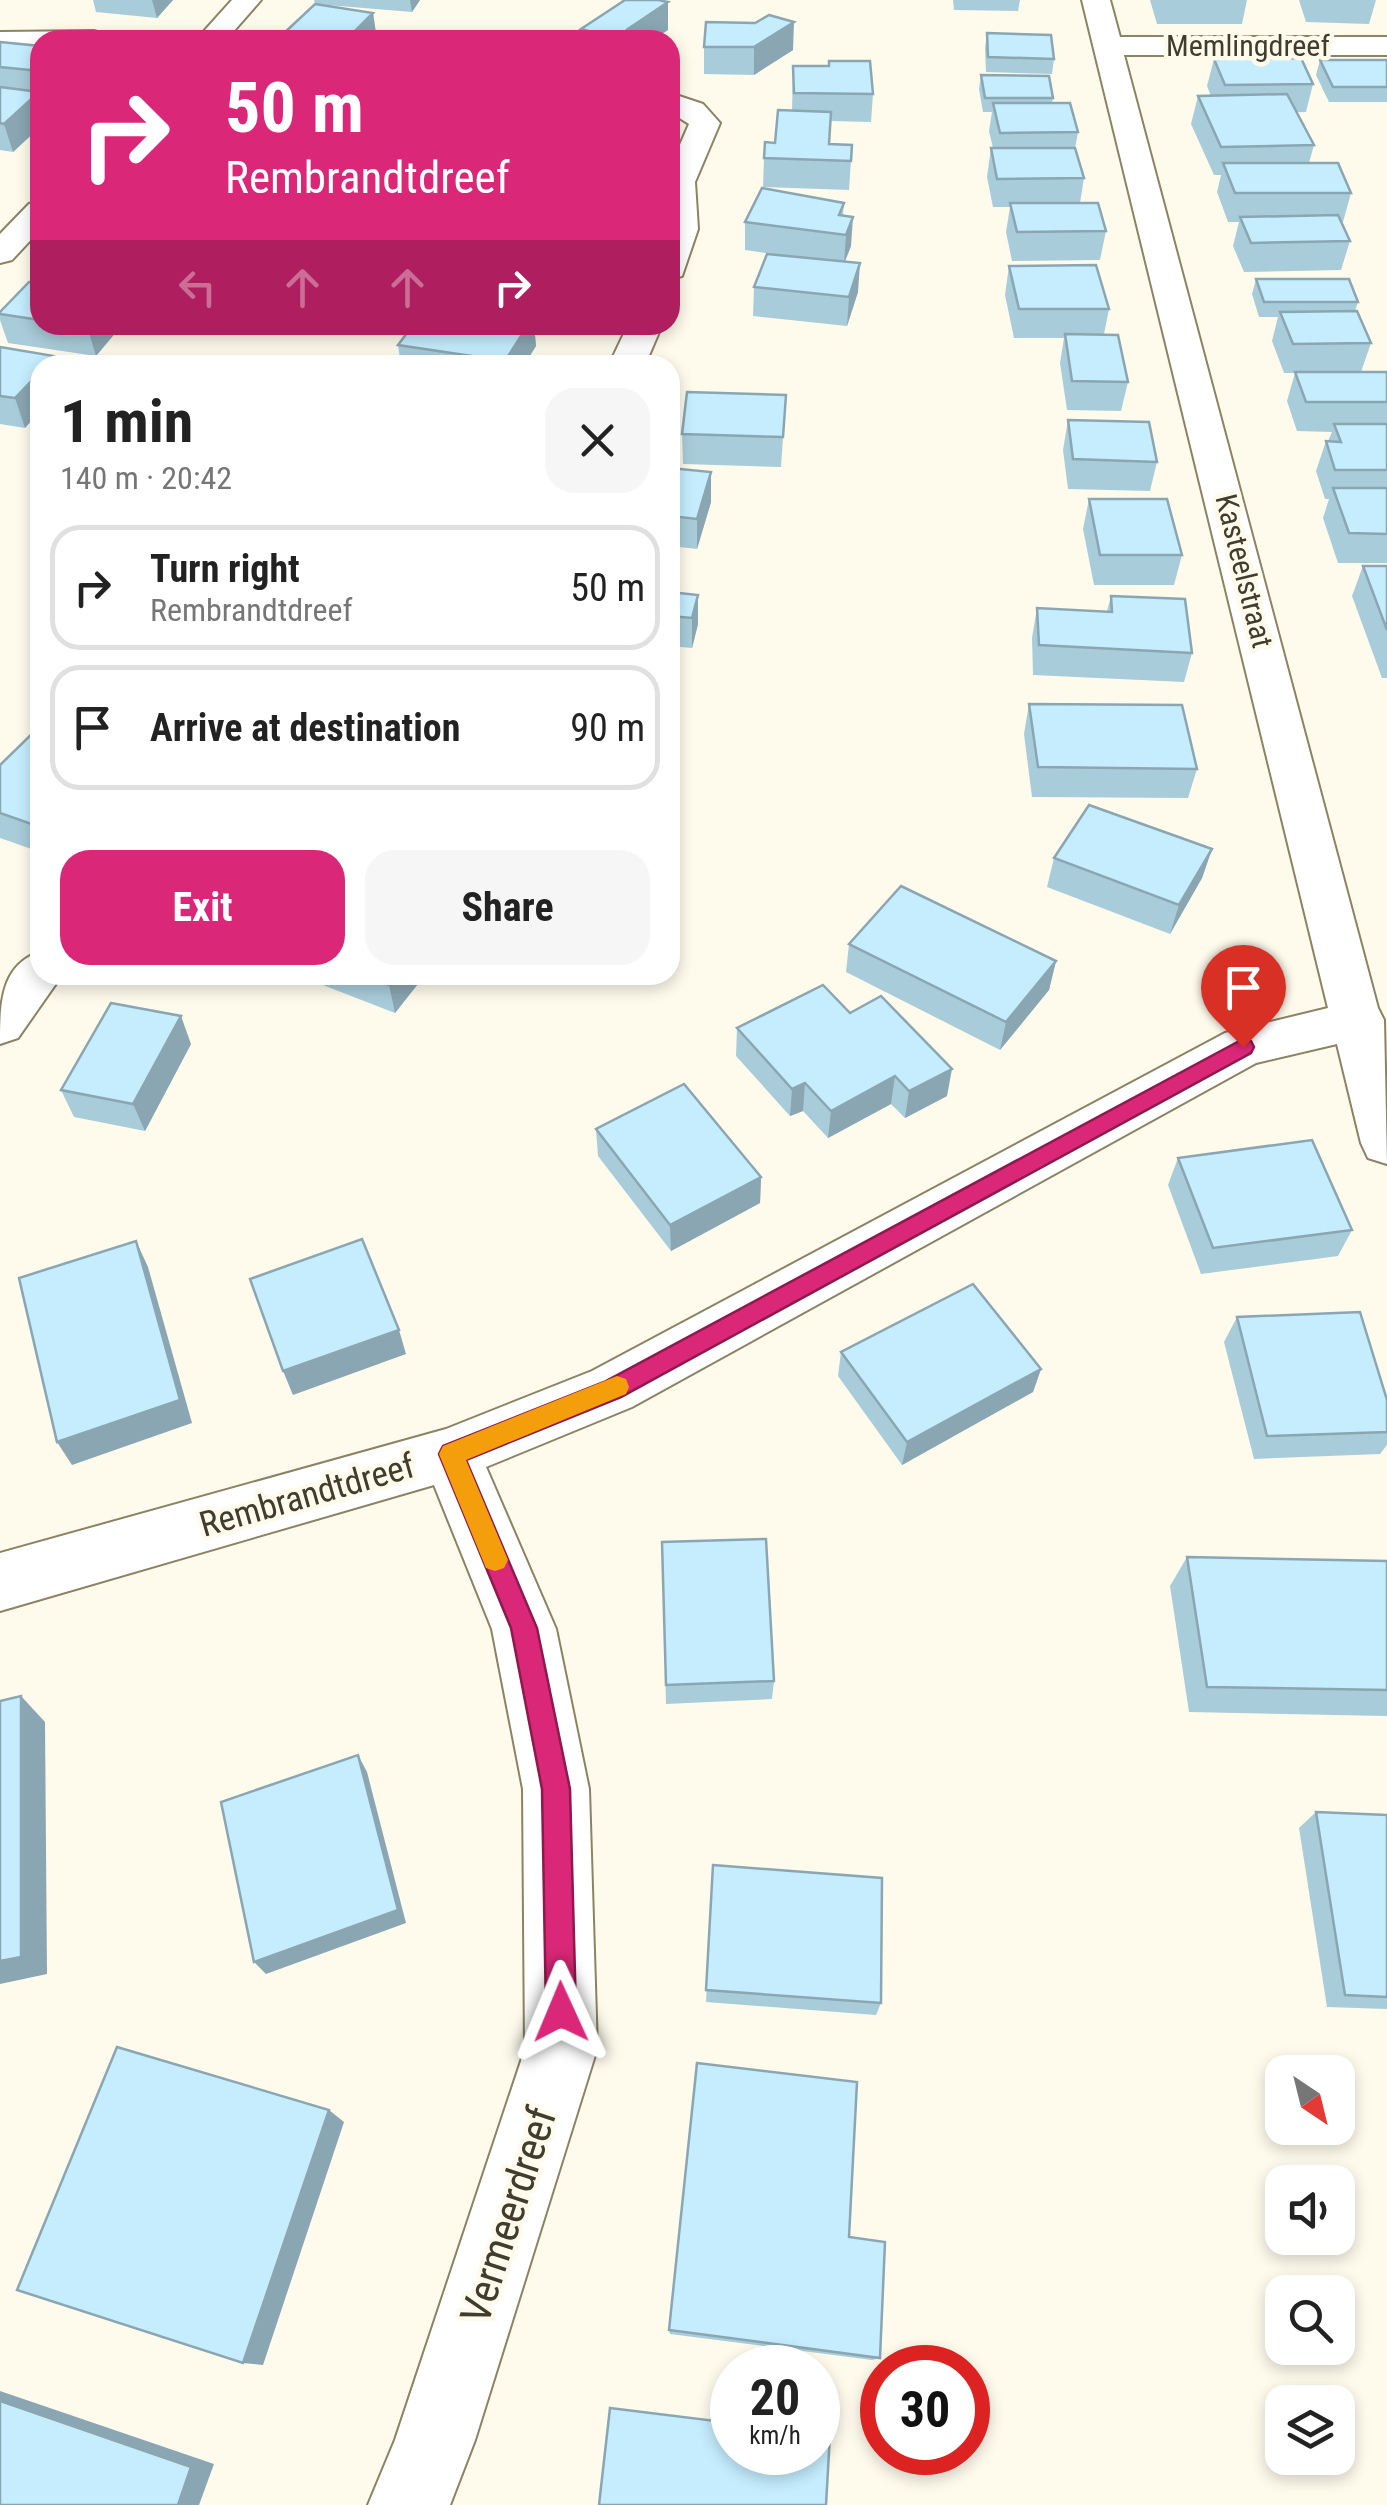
<!DOCTYPE html>
<html lang="en">
<head>
<meta charset="utf-8">
<style>
	:root { --surface:#fff; --page:#f6f6f6; --text:#222; --muted:#767676; --line:#e0e0e0; --accent:#db2777 }
	body { margin:0; font-family:"Roboto Condensed",sans-serif; background:var(--page); color:var(--text); height:100vh; display:flex; flex-direction:column; font-size:38px; white-space:nowrap }
	* { box-sizing:border-box; margin:0 }
	p { font-size:32px; color:var(--muted) }
	.icon { flex:none; width:55px; height:55px; fill:none; stroke:currentColor; stroke-width:2; stroke-linecap:round; stroke-linejoin:round }
	.map { position:relative; flex:1; overflow:hidden }
	.drawer { position:absolute; left:30px; top:355px; width:650px; height:630px; display:flex; flex-direction:column; background:var(--surface); border-radius:30px; box-shadow:0 5px 15px #0003 }
	.drawer>* { flex:none }
	.banner { position:absolute; left:30px; top:30px; width:650px; height:305px; border-radius:30px; box-shadow:0 5px 15px #0003; background:#db2777; color:#fff; overflow:hidden }
	.needle { width:65px; rotate:145deg }
	.tools { position:absolute; left:1265px; top:2055px; display:grid; gap:20px }
	.tools a { display:grid; place-items:center; width:90px; height:90px; border-radius:20px; background:var(--surface); box-shadow:0 5px 15px #0003; font-size:50px }
	.speed { position:absolute; left:710px; top:2345px; display:flex; gap:20px; font-size:50px; font-weight:700; text-align:center }
	.speed>* { display:grid; place-content:center; width:130px; height:130px; border-radius:50%; background:var(--surface); box-shadow:0 5px 15px #0003; line-height:1 }
	.speed small { font-size:25px; font-weight:400 }
	.speed .limit { border:15px solid #d22; background:#fff; color:#111 }
	.pin { position:absolute; display:grid; place-items:center; width:85px; height:85px; color:#fff; margin:-102px -42px; border-radius:50% 50% 50% 0; rotate:-45deg; box-shadow:0 0 10px #0007 }
	.pin .icon { rotate:45deg }
	.me { position:absolute; width:110px; margin:-55px; rotate:359deg; stroke-linejoin:round; filter:drop-shadow(0 0 8px #0008) }
	.turn { display:flex; align-items:center; gap:35px; height:210px; padding:0 30px; font-size:45px }
	.turn .icon { width:130px; height:130px; stroke-width:2.5 }
	.turn b { display:block; font-size:70px; line-height:85px }
	.lanes { display:flex; align-items:center; height:95px; padding:0 30px; background:#0003; justify-content:center; gap:50px; direction:ltr }
	.lanes .off { opacity:.35 }
	.round { display:grid; place-items:center; flex:none; width:105px; height:105px; border-radius:30px; background:var(--page) }
	.summary { display:flex; align-items:center; justify-content:space-between; height:170px; padding:0 30px }
	h1 { font-size:60px; font-weight:700; line-height:75px }
	.cta { display:flex; gap:20px; margin-top:auto; padding:20px 30px }
	.cta a { flex:1; height:115px; border-radius:30px; background:var(--accent); color:#fff; font-size:40px; font-weight:700; line-height:115px; text-align:center }
	.cta a+a { background:var(--page); color:var(--text) }
	ul { padding:0; list-style:none }
	li { display:flex; align-items:center; gap:30px; height:125px; margin:0 20px 15px; padding:0 10px; border:5px solid var(--line); border-radius:30px }
	li div { flex:1 }
	li b { display:block; font-size:38px }
	li em { font-style:normal }
	.map>svg:first-child { display:block }
	.lines { fill:none; stroke-linecap:round; stroke-linejoin:round }
	.street-casing { stroke:#8b8363; stroke-width:4 }
	.street { fill:#fff; fill-rule:evenodd }
	.wall { fill:#a9ccda }
	.shaded-wall { fill:#8aa6b2 }
	.building { fill:#c5edfe; stroke:#8aa6b2; stroke-width:2.5 }
	.route { fill:#db2777; stroke:#8e194d; stroke-width:2.5 }
	.slow { fill:#f59e0b }
	.labels { text-anchor:middle; stroke-width:9; stroke-linejoin:round; paint-order:stroke }
	.far-street-label { font-size:30px; fill:#403c2e; stroke:#fefbed }
	.street-label { font-size:35px; fill:#403c2e; stroke:#fefbed }
	.near-street-label { font-size:42px; fill:#403c2e; stroke:#fefbed }
</style>
</head>
<body>
<div class="map">
<svg width="1387" height="2505" viewBox="0 0 1387 2505">
	<rect width="100%" height="100%" fill="#fefbed"/>
	<g class="lines">
		<defs>
			<g id="street">
				<path d="M 232,0 L 261,0 L 226,40 L 196,40 Z"/>
				<path d="M 1082,0 L 1110,0 L 1120,37 L 1387,37 L 1387,55 L 1124,55 L 1378,1008 L 1384,1020 L 1387,1164 L 1368,1158 L 1361,1143 L 1337,1044 L 1256,1063 L 632,1407 L 486,1467 L 556,1629 L 589,1789 L 597,2049 L 475,2440 L 450,2505 L 368,2505 L 395,2440 L 525,2049 L 523,1789 L 492,1629 L 434,1485 L 0,1611 L 0,1553 L 446,1429 L 592,1371 L 1225,1033 L 1328,1008 Z"/>
				<path d="M 94,31 L 104,34 L 108,40 L 40,40 L 40,49 L 0,50 L 0,32 Z"/>
				<path d="M 670,93 L 703,104 L 720,123 L 695,182 L 698,229 L 682,276 L 670,279 L 670,153 L 676,154 L 689,124 L 670,112 Z"/>
				<path d="M 40,201 L 40,230 L 12,260 L 0,263 L 0,234 L 29,204 Z"/>
				<path d="M 628,325 L 662,325 L 645,365 L 609,365 Z"/>
				<path d="M 40,952 L 40,975 L 62,975 L 18,1038 L 0,1044 C 0,1005 0,965 40,952 Z"/>
			</g>
		</defs>
		<use href="#street" class="street-casing"/>
		<use href="#street" class="street"/>
	</g>
	<g class="wall">
		<path d="M 93,0 L 173,0 L 157,18 L 96,12 Z"/>
		<path d="M 314,0 L 420,0 L 412,12 L 315,4 Z"/>
		<path d="M 953,0 L 1020,0 L 1018,11 L 954,10 Z"/>
		<path d="M 1150,0 L 1247,0 L 1242,24 L 1157,24 Z"/>
		<path d="M 1299,0 L 1376,0 L 1369,24 L 1306,22 Z"/>
		<path d="M 668,2 L 668,30 L 652,40 L 581,40 L 581,29 Z"/>
		<path d="M 373,13 L 377,40 L 282,40 L 281,36 Z"/>
		<path d="M 755,23 L 793,50 L 754,75 L 704,74 L 704,47 Z"/>
		<path d="M 987,33 L 1054,59 L 1052,74 L 986,72 L 985,48 Z"/>
		<path d="M 0,42 L 40,46 L 40,127 L 13,152 L 0,150 Z"/>
		<path d="M 1214,59 L 1313,84 L 1306,112 L 1296,112 L 1314,145 L 1309,163 L 1351,193 L 1343,222 L 1341,222 L 1350,241 L 1341,270 L 1244,272 L 1233,246 L 1239,222 L 1228,222 L 1217,192 L 1221,175 L 1214,175 L 1191,124 L 1198,96 L 1211,96 L 1207,86 Z"/>
		<path d="M 1320,60 L 1387,60 L 1387,102 L 1329,102 L 1316,75 Z"/>
		<path d="M 793,66 L 873,94 L 871,122 L 831,121 L 829,144 L 852,145 L 849,190 L 763,187 L 764,158 L 792,111 Z"/>
		<path d="M 981,75 L 1053,98 L 1052,103 L 1078,132 L 1075,149 L 1084,178 L 1080,203 L 1106,231 L 1100,260 L 1012,261 L 1006,232 L 1010,207 L 993,207 L 987,177 L 991,148 L 993,148 L 989,131 L 992,112 L 983,112 L 979,89 Z"/>
		<path d="M 844,203 L 843,216 L 851,246 L 845,262 L 858,292 L 847,326 L 753,316 L 754,287 L 785,256 L 745,250 L 745,222 Z"/>
		<path d="M 1009,266 L 1109,309 L 1104,334 L 1128,382 L 1121,411 L 1067,410 L 1060,363 L 1064,338 L 1014,338 L 1005,295 Z"/>
		<path d="M 1256,279 L 1358,302 L 1355,311 L 1371,343 L 1361,372 L 1387,372 L 1387,563 L 1338,563 L 1323,518 L 1329,499 L 1325,499 L 1316,471 L 1326,441 L 1328,441 L 1332,432 L 1297,431 L 1287,401 L 1295,373 L 1284,373 L 1272,341 L 1278,317 L 1259,317 L 1252,294 Z"/>
		<path d="M 40,283 L 40,325 L 122,325 L 96,356 L 8,343 L 0,320 L 0,312 Z"/>
		<path d="M 413,325 L 534,325 L 536,346 L 524,365 L 401,365 L 398,345 Z"/>
		<path d="M 0,347 L 40,365 L 40,411 L 25,428 L 0,424 Z"/>
		<path d="M 786,395 L 781,467 L 683,464 L 682,434 Z"/>
		<path d="M 1068,420 L 1157,462 L 1150,491 L 1068,489 L 1063,450 Z"/>
		<path d="M 670,468 L 711,472 L 711,502 L 697,549 L 670,546 Z"/>
		<path d="M 1089,499 L 1182,555 L 1174,585 L 1094,585 L 1083,529 Z"/>
		<path d="M 670,558 L 672,558 L 671,592 L 698,595 L 698,624 L 692,648 L 670,646 Z"/>
		<path d="M 1363,566 L 1387,566 L 1387,678 L 1382,678 L 1352,596 Z"/>
		<path d="M 1111,596 L 1192,653 L 1184,682 L 1033,675 L 1032,638 L 1037,608 L 1107,611 Z"/>
		<path d="M 1029,704 L 1197,769 L 1188,798 L 1032,797 L 1024,734 Z"/>
		<path d="M 40,730 L 40,852 L 0,838 L 0,765 Z"/>
		<path d="M 1212,849 L 1202,878 L 1170,934 L 1047,887 L 1054,858 Z"/>
		<path d="M 849,944 L 1056,961 L 1049,990 L 1000,1050 L 846,972 Z"/>
		<path d="M 297,975 L 425,975 L 395,1013 Z"/>
		<path d="M 850,1013 L 947,1096 L 905,1118 L 891,1104 L 828,1138 L 803,1111 L 790,1116 L 736,1056 L 737,1028 Z"/>
		<path d="M 191,1044 L 145,1131 L 74,1117 L 61,1090 Z"/>
		<path d="M 596,1129 L 761,1177 L 760,1203 L 671,1251 L 598,1156 Z"/>
		<path d="M 1178,1158 L 1352,1230 L 1338,1256 L 1201,1274 L 1168,1185 Z"/>
		<path d="M 1237,1317 L 1387,1400 L 1387,1445 L 1380,1454 L 1254,1459 L 1224,1342 Z"/>
		<path d="M 841,1352 L 1041,1369 L 1033,1392 L 902,1465 L 838,1376 Z"/>
		<path d="M 662,1542 L 774,1681 L 772,1699 L 666,1704 Z"/>
		<path d="M 1187,1557 L 1387,1561 L 1387,1716 L 1189,1712 L 1170,1586 Z"/>
		<path d="M 1316,1812 L 1387,1815 L 1387,2009 L 1327,2007 L 1299,1828 Z"/>
		<path d="M 713,1865 L 881,2003 L 876,2015 L 706,2002 Z"/>
		<path d="M 849,2237 L 880,2358 L 872,2360 L 670,2334 L 669,2330 Z"/>
	</g>
	<g class="shaded-wall">
		<path d="M 152,0 L 173,0 L 157,18 Z"/>
		<path d="M 410,0 L 420,0 L 412,12 Z"/>
		<path d="M 668,2 L 668,30 L 652,40 L 628,40 L 628,29 Z"/>
		<path d="M 373,13 L 377,40 L 346,40 Z"/>
		<path d="M 794,22 L 793,50 L 754,75 L 754,47 Z"/>
		<path d="M 39,92 L 40,127 L 13,152 L 4,124 Z"/>
		<path d="M 853,217 L 851,246 L 844,263 L 846,235 Z"/>
		<path d="M 860,263 L 858,292 L 847,326 L 849,297 Z"/>
		<path d="M 89,325 L 122,325 L 96,356 L 87,326 Z"/>
		<path d="M 528,325 L 534,325 L 536,346 L 524,365 L 505,365 L 505,361 Z"/>
		<path d="M 54,356 L 57,365 L 46,365 Z"/>
		<path d="M 40,372 L 40,411 L 25,428 L 15,398 Z"/>
		<path d="M 711,472 L 711,502 L 697,549 L 697,519 Z"/>
		<path d="M 672,558 L 673,588 L 670,596 L 670,565 Z"/>
		<path d="M 698,595 L 698,624 L 692,648 L 692,618 Z"/>
		<path d="M 1212,849 L 1202,878 L 1170,934 L 1179,905 Z"/>
		<path d="M 1056,961 L 1049,990 L 1000,1050 L 1006,1022 Z"/>
		<path d="M 397,975 L 425,975 L 395,1013 L 389,985 Z"/>
		<path d="M 181,1016 L 191,1044 L 145,1131 L 133,1104 Z"/>
		<path d="M 952,1069 L 947,1096 L 905,1118 L 909,1091 Z"/>
		<path d="M 895,1076 L 891,1104 L 828,1138 L 831,1111 Z"/>
		<path d="M 805,1083 L 803,1111 L 790,1116 L 792,1089 Z"/>
		<path d="M 761,1177 L 760,1203 L 671,1251 L 670,1225 Z"/>
		<path d="M 136,1241 L 148,1267 L 192,1423 L 72,1465 L 57,1442 Z"/>
		<path d="M 399,1330 L 406,1354 L 293,1395 L 283,1371 Z"/>
		<path d="M 1041,1369 L 1033,1392 L 902,1465 L 907,1442 Z"/>
		<path d="M 21,1696 L 45,1722 L 47,1974 L 0,1984 L 0,1961 Z"/>
		<path d="M 358,1755 L 367,1772 L 406,1923 L 266,1974 L 254,1962 Z"/>
		<path d="M 329,2110 L 344,2122 L 263,2365 L 243,2363 Z"/>
		<path d="M 0,2391 L 214,2464 L 199,2505 L 178,2505 L 0,2401 Z"/>
	</g>
	<g class="building">
		<path d="M 625,0 L 658,0 L 668,2 L 628,29 L 648,34 L 640,40 L 622,40 L 581,29 Z"/>
		<path d="M 315,4 L 373,13 L 346,40 L 309,40 L 281,36 Z"/>
		<path d="M 769,15 L 794,22 L 754,47 L 704,47 L 706,22 L 755,23 Z"/>
		<path d="M 987,33 L 1051,35 L 1054,59 L 988,57 Z"/>
		<path d="M 0,42 L 40,46 L 40,71 L 0,67 Z"/>
		<path d="M 1301,58 L 1313,84 L 1225,85 L 1214,59 Z"/>
		<path d="M 1320,60 L 1387,60 L 1387,87 L 1333,87 Z"/>
		<path d="M 829,61 L 870,61 L 873,94 L 794,93 L 793,66 L 829,66 Z"/>
		<path d="M 981,75 L 1049,76 L 1053,98 L 985,98 Z"/>
		<path d="M 0,87 L 39,92 L 4,124 L 0,123 Z"/>
		<path d="M 1287,94 L 1314,145 L 1221,147 L 1198,96 Z"/>
		<path d="M 993,103 L 1070,103 L 1078,132 L 1000,133 Z"/>
		<path d="M 778,110 L 831,112 L 829,144 L 852,145 L 851,161 L 764,158 L 765,142 L 775,143 Z"/>
		<path d="M 991,148 L 1075,148 L 1084,178 L 997,179 Z"/>
		<path d="M 1223,163 L 1338,163 L 1351,193 L 1235,193 Z"/>
		<path d="M 762,188 L 844,203 L 839,215 L 853,217 L 846,235 L 745,222 Z"/>
		<path d="M 1010,203 L 1098,203 L 1106,231 L 1017,232 Z"/>
		<path d="M 1338,215 L 1350,241 L 1251,243 L 1240,217 Z"/>
		<path d="M 767,254 L 860,263 L 849,297 L 754,287 Z"/>
		<path d="M 1096,265 L 1109,309 L 1019,309 L 1009,266 Z"/>
		<path d="M 1256,279 L 1349,279 L 1358,302 L 1264,302 Z"/>
		<path d="M 29,282 L 40,283 L 40,320 L 0,314 L 0,312 Z"/>
		<path d="M 1357,311 L 1371,343 L 1293,344 L 1280,312 Z"/>
		<path d="M 413,325 L 528,325 L 505,361 L 398,345 Z"/>
		<path d="M 1065,334 L 1118,335 L 1128,382 L 1072,381 Z"/>
		<path d="M 0,347 L 54,356 L 46,365 L 40,365 L 40,372 L 15,398 L 0,396 Z"/>
		<path d="M 1295,372 L 1387,372 L 1387,402 L 1306,402 Z"/>
		<path d="M 687,392 L 786,395 L 783,437 L 682,434 Z"/>
		<path d="M 1068,420 L 1149,422 L 1157,462 L 1073,459 Z"/>
		<path d="M 1334,424 L 1387,424 L 1387,470 L 1335,470 L 1326,441 L 1341,442 Z"/>
		<path d="M 670,468 L 711,472 L 697,519 L 670,516 Z"/>
		<path d="M 1333,488 L 1387,488 L 1387,534 L 1349,533 Z"/>
		<path d="M 1089,499 L 1167,499 L 1182,555 L 1100,555 Z"/>
		<path d="M 1363,566 L 1387,566 L 1387,630 Z"/>
		<path d="M 670,592 L 698,595 L 692,618 L 670,616 Z"/>
		<path d="M 1111,596 L 1185,599 L 1192,653 L 1039,645 L 1037,608 L 1112,612 Z"/>
		<path d="M 1029,704 L 1182,705 L 1197,769 L 1038,767 Z"/>
		<path d="M 37,729 L 40,730 L 40,827 L 0,813 L 0,765 Z"/>
		<path d="M 1089,805 L 1212,849 L 1179,905 L 1054,858 Z"/>
		<path d="M 901,886 L 1056,961 L 1006,1022 L 849,944 Z"/>
		<path d="M 363,975 L 397,975 L 389,985 Z"/>
		<path d="M 823,985 L 850,1013 L 881,996 L 952,1069 L 909,1091 L 895,1076 L 831,1111 L 805,1083 L 792,1089 L 737,1028 Z"/>
		<path d="M 111,1003 L 181,1016 L 133,1104 L 61,1090 Z"/>
		<path d="M 684,1084 L 761,1177 L 670,1225 L 596,1129 Z"/>
		<path d="M 1312,1140 L 1352,1230 L 1213,1248 L 1178,1158 Z"/>
		<path d="M 362,1239 L 399,1330 L 283,1371 L 250,1279 Z"/>
		<path d="M 136,1241 L 180,1400 L 57,1442 L 19,1278 Z"/>
		<path d="M 973,1284 L 1041,1369 L 907,1442 L 841,1352 Z"/>
		<path d="M 1360,1312 L 1387,1400 L 1387,1432 L 1267,1436 L 1237,1317 Z"/>
		<path d="M 766,1539 L 774,1681 L 666,1685 L 662,1542 Z"/>
		<path d="M 1187,1557 L 1387,1561 L 1387,1690 L 1207,1687 Z"/>
		<path d="M 21,1696 L 21,1957 L 0,1961 L 0,1701 Z"/>
		<path d="M 358,1755 L 398,1910 L 254,1962 L 221,1802 Z"/>
		<path d="M 1316,1812 L 1387,1815 L 1387,1997 L 1345,1995 Z"/>
		<path d="M 713,1865 L 882,1878 L 881,2003 L 706,1990 Z"/>
		<path d="M 117,2047 L 329,2110 L 243,2363 L 17,2290 Z"/>
		<path d="M 697,2063 L 857,2082 L 849,2237 L 885,2242 L 880,2358 L 669,2330 Z"/>
		<path d="M 0,2401 L 191,2467 L 178,2505 L 0,2505 Z"/>
		<path d="M 610,2408 L 732,2423 L 732,2452 L 818,2452 L 818,2433 L 830,2435 L 826,2505 L 599,2505 Z"/>
	</g>
	<path class="route" d="M 1243,1039 L 1251,1041 L 1254,1047 L 1251,1053 L 621,1397 L 466,1460 L 537,1628 L 570,1789 L 576,2012 L 571,2022 L 561,2027 L 550,2022 L 546,2012 L 542,1789 L 511,1628 L 439,1454 L 443,1446 L 604,1382 Z"/>
	<path class="slow" d="M 617,1376 L 626,1379 L 629,1387 L 626,1394 L 466,1460 L 508,1560 L 504,1568 L 495,1571 L 486,1568 L 439,1454 L 443,1446 Z"/>
	<g class="labels">
		<g class="far-street-label">
			<text x="1248" y="56">Memlingdreef</text>
			<text transform="translate(1244 571) rotate(76)" y="10">Kasteelstraat</text>
		</g>
		<g class="street-label">
			<text transform="translate(307 1495) rotate(-16)" y="12">Rembrandtdreef</text>
		</g>
		<g class="near-street-label">
			<text transform="translate(508 2215) rotate(-72)" y="15">Vermeerdreef</text>
		</g>
	</g>
</svg>
<div class="tools">
<a><svg class="needle" viewBox="-14 -14 28 28"><path d="M0-13l5 13h-10z" fill="#e53935"/><path d="M0 13l5-13h-10z" fill="#767676"/></svg></a>
<a><svg class="icon" aria-label="sound" viewBox="0 0 24 24"><path d="M4 9h4l5-4v14l-5-4H4zM17 9q2 3 0 6"/></svg></a>
<a><svg class="icon" aria-label="search" viewBox="0 0 24 24"><circle cx="10" cy="10" r="6"/><path d="M15 15l6 6"/></svg></a>
<a><svg class="icon" aria-label="layers" viewBox="0 0 24 24"><path d="M12 4l9 5-9 5-9-5zM3 14l9 5 9-5"/></svg></a>
</div>
<div class="speed"><div>20<small>km/h</small></div><div class="limit">30</div></div>
<div class="pin" style="left:1243px;top:1047px;background:#d93025"><svg class="icon" aria-label="arrive" viewBox="0 0 24 24"><path d="M6 21V4h12l-3 4 3 4H6"/></svg></div>
<svg class="me" style="left:561px;top:2012px" viewBox="-20 -20 40 40"><path d="M0-17L14 15 0 8-14 15z" fill="#db2777" stroke="#fff" stroke-width="4"/></svg>
<div class="banner">
<div class="turn"><svg class="icon" aria-label="right" viewBox="0 0 24 24"><path d="M7 20v-9h11M14 6l5 5-5 5"/></svg><div><b>50 m</b>Rembrandtdreef</div></div>
<div class="lanes"><svg class="icon off" aria-label="left" viewBox="0 0 24 24"><path d="M17 20v-9H6M10 6l-5 5 5 5"/></svg><svg class="icon off" aria-label="ahead" viewBox="0 0 24 24"><path d="M12 20V5M6 11l6-6 6 6"/></svg><svg class="icon off" aria-label="ahead" viewBox="0 0 24 24"><path d="M12 20V5M6 11l6-6 6 6"/></svg><svg class="icon" aria-label="right" viewBox="0 0 24 24"><path d="M7 20v-9h11M14 6l5 5-5 5"/></svg></div>
</div>
<section class="drawer">
<div class="summary"><div><h1>1 min</h1><p>140 m · 20:42</p></div><a class="round"><svg class="icon" aria-label="close" viewBox="0 0 24 24"><path d="M6 6l12 12M18 6L6 18"/></svg></a></div>
<ul>
<li><svg class="icon" aria-label="right" viewBox="0 0 24 24"><path d="M7 20v-9h11M14 6l5 5-5 5"/></svg><div><b>Turn right</b><p>Rembrandtdreef</p></div><em>50 m</em></li>
<li><svg class="icon" aria-label="arrive" viewBox="0 0 24 24"><path d="M6 21V4h12l-3 4 3 4H6"/></svg><div><b>Arrive at destination</b></div><em>90 m</em></li>
</ul>
<div class="cta"><a>Exit</a><a>Share</a></div>
</section>
</div>
</body>
</html>
